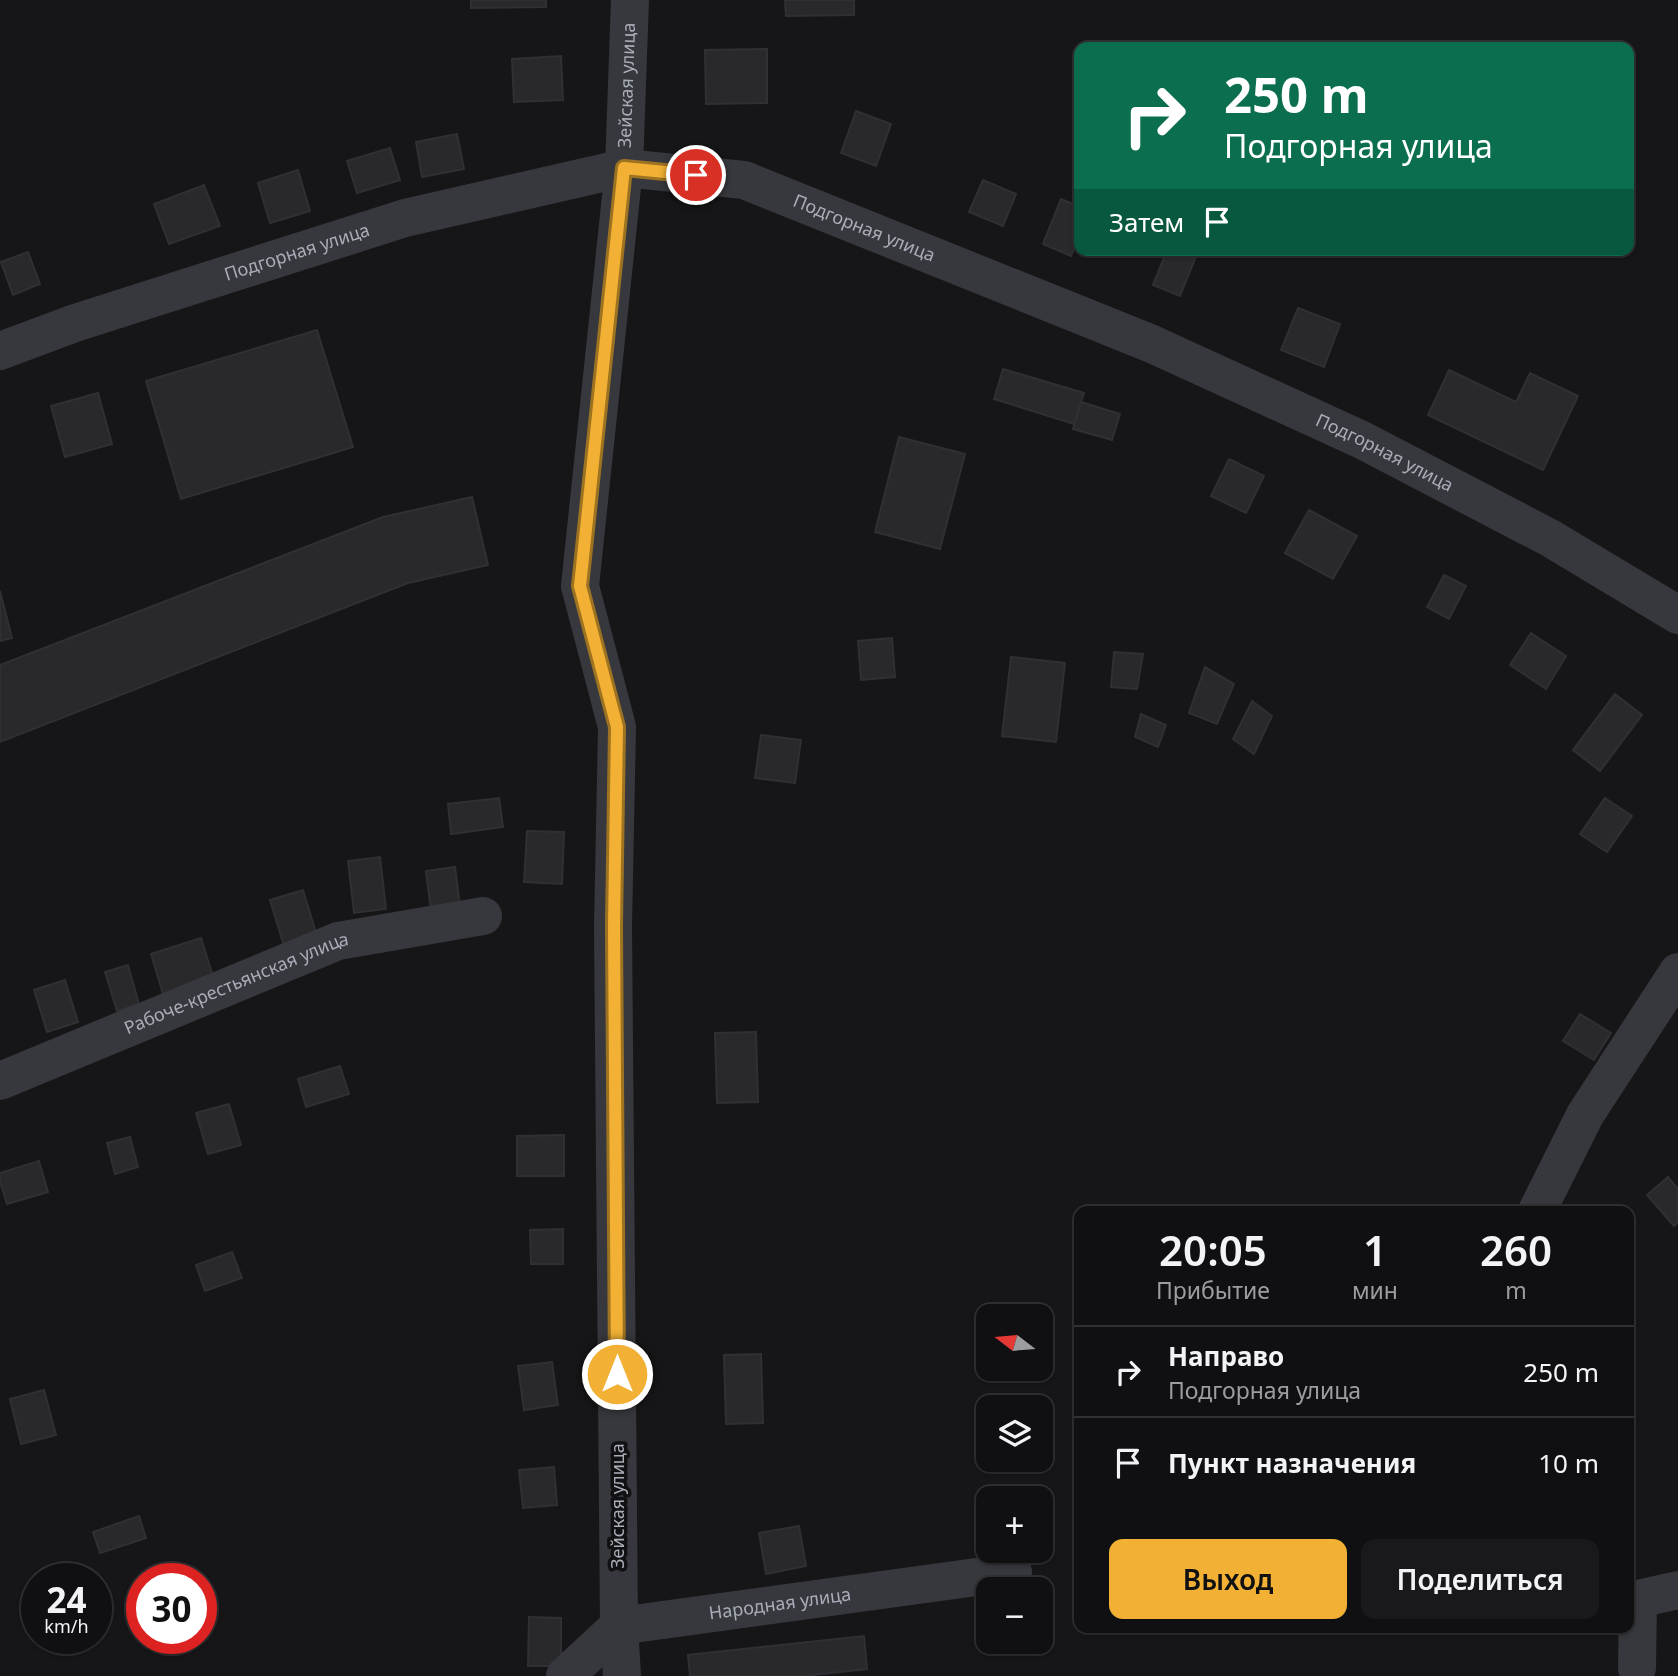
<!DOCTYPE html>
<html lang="ru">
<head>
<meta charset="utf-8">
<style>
	:root { --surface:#101012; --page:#19191b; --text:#f1f3f6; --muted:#9c9d9f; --line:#303032; --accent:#f2b134 }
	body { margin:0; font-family:"Noto Sans",sans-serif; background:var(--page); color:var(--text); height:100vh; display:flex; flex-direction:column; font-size:26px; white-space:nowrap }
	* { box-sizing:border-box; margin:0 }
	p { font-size:23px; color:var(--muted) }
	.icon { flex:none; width:38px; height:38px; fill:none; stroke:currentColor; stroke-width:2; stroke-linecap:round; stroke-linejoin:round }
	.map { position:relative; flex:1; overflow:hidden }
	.sheet { position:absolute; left:1074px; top:1206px; width:560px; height:427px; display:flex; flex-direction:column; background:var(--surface); border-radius:14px; box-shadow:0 2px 5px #0004,0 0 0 2px var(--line) }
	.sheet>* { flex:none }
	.hud { position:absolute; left:1074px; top:42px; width:560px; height:214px; border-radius:14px; box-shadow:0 2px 5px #0004,0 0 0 2px var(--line); background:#0b6e4f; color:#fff; overflow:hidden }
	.needle { width:46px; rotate:286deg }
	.buttons { position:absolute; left:976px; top:1304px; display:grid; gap:14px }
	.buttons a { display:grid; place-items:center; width:77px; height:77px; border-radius:14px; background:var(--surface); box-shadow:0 2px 5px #0004,0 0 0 2px var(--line); font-size:35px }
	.speed { position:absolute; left:21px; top:1563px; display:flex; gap:14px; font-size:35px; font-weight:700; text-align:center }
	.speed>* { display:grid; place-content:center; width:91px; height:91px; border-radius:50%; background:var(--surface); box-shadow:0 2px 5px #0004,0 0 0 2px var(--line); line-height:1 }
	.speed small { font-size:18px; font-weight:400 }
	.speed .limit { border:10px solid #d22; background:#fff; color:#111 }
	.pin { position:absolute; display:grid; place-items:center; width:60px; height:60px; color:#fff; margin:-30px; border:4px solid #fff; border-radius:50%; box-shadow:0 2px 7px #0007 }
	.me { position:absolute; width:77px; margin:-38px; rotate:0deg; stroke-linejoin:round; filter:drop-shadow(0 0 5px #0008) }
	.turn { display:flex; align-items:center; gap:24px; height:147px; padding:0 35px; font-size:32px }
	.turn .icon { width:91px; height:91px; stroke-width:2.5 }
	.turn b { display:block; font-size:49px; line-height:60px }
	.then { display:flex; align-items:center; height:66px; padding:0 35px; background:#0003; gap:14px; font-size:26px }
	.eta { display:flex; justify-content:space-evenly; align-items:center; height:119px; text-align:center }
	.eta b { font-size:42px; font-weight:600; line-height:49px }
	.primary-button { display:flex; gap:14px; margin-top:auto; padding:14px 35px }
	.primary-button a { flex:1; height:80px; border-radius:14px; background:var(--accent); color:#111; font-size:28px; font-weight:600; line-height:80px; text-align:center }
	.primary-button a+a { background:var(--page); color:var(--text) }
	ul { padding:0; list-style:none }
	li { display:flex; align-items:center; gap:21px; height:91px; padding:0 35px; border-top:2px solid var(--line) }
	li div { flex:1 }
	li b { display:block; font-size:26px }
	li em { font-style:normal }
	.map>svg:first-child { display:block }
	.building { fill:#29292c; stroke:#303034; stroke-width:2 }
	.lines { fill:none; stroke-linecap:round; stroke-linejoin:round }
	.minor { stroke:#37383d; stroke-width:38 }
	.route-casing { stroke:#9d7322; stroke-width:18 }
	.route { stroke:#f2b134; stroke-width:12 }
	.labels { text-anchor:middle; stroke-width:7; stroke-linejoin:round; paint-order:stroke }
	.street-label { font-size:18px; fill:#a8adb8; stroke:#111113 }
</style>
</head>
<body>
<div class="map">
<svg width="1678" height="1676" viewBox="0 0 1678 1676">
	<rect width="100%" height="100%" fill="#161618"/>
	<g class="building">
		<path d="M 471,0 L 546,0 L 546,7 L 471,8 Z"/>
		<path d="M 785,0 L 854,0 L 854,15 L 786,16 Z"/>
		<path d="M 767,49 L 767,103 L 706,104 L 705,50 Z"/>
		<path d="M 561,56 L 563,100 L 514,102 L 512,59 Z"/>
		<path d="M 856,111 L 891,124 L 876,166 L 841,153 Z"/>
		<path d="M 457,134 L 464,169 L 422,177 L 416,142 Z"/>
		<path d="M 390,148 L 400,180 L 357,193 L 347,161 Z"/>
		<path d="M 298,170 L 310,211 L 270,223 L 258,183 Z"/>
		<path d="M 983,180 L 1016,194 L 1003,226 L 969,212 Z"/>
		<path d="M 204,185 L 220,226 L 169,244 L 154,204 Z"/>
		<path d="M 1061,199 L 1080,207 L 1080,236 L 1071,256 L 1043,244 Z"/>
		<path d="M 1167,250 L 1187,250 L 1197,254 L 1180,296 L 1153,285 Z"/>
		<path d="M 28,252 L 40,284 L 13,295 L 1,262 Z"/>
		<path d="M 1298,308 L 1340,324 L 1324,367 L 1281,350 Z"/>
		<path d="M 317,330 L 353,447 L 181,499 L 146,381 Z"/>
		<path d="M 1003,369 L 1084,393 L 1074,424 L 994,399 Z"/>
		<path d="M 1449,370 L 1516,402 L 1530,373 L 1578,396 L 1543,470 L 1428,415 Z"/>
		<path d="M 98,393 L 112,444 L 65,457 L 51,406 Z"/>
		<path d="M 1081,402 L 1120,414 L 1112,440 L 1073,429 Z"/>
		<path d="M 899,437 L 965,454 L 940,549 L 875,532 Z"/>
		<path d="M 1229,459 L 1264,476 L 1246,513 L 1211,496 Z"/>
		<path d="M 472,497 L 488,565 L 408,583 L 0,742 L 0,665 L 383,517 Z"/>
		<path d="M 1309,510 L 1357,536 L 1333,579 L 1285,553 Z"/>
		<path d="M 1444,575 L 1466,586 L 1449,619 L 1427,607 Z"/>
		<path d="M 0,591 L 12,638 L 0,641 Z"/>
		<path d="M 1531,633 L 1566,656 L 1546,689 L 1510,665 Z"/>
		<path d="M 892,638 L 895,677 L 861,680 L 858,641 Z"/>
		<path d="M 1114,652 L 1143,654 L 1137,689 L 1111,687 Z"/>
		<path d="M 1011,657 L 1065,663 L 1056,742 L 1002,736 Z"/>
		<path d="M 1205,667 L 1234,684 L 1217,724 L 1189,713 Z"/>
		<path d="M 1615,694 L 1642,715 L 1600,771 L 1573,750 Z"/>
		<path d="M 1252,701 L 1272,716 L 1254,754 L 1233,739 Z"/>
		<path d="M 1141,714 L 1166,725 L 1158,747 L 1135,737 Z"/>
		<path d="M 761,735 L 801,740 L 795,783 L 755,778 Z"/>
		<path d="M 499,798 L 503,827 L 451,834 L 448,804 Z"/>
		<path d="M 1605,798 L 1632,816 L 1607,852 L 1580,834 Z"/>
		<path d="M 527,831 L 564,832 L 562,884 L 524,882 Z"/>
		<path d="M 380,857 L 386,909 L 354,913 L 348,861 Z"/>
		<path d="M 455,867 L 460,906 L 431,910 L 426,871 Z"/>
		<path d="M 303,890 L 317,936 L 284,946 L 270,900 Z"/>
		<path d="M 201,938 L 216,986 L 165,1001 L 151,954 Z"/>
		<path d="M 128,965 L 139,1004 L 117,1011 L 105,972 Z"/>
		<path d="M 65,980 L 78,1022 L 47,1032 L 34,990 Z"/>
		<path d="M 1580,1014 L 1611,1033 L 1594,1060 L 1563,1041 Z"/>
		<path d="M 756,1032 L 758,1102 L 717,1103 L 715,1033 Z"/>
		<path d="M 340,1066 L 349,1094 L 306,1107 L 298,1079 Z"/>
		<path d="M 229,1104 L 241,1145 L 208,1154 L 196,1113 Z"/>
		<path d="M 564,1135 L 564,1176 L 517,1176 L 517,1136 Z"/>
		<path d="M 130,1137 L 138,1167 L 115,1174 L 107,1143 Z"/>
		<path d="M 39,1161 L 48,1192 L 7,1204 L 0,1182 L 0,1173 Z"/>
		<path d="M 1668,1177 L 1678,1189 L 1678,1222 L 1674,1226 L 1647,1195 Z"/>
		<path d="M 563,1229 L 563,1264 L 531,1264 L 530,1230 Z"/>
		<path d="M 232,1252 L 242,1278 L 205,1291 L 196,1265 Z"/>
		<path d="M 761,1354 L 763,1423 L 726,1424 L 724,1355 Z"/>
		<path d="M 552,1362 L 558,1405 L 524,1410 L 518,1366 Z"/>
		<path d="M 44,1390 L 56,1435 L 21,1444 L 10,1399 Z"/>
		<path d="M 554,1467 L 557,1505 L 523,1508 L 519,1470 Z"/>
		<path d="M 139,1516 L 146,1538 L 100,1553 L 93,1532 Z"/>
		<path d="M 799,1526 L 806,1566 L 766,1574 L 759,1533 Z"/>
		<path d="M 529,1617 L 561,1618 L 561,1666 L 528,1666 Z"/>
		<path d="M 864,1636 L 867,1669 L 803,1676 L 690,1676 L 688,1655 Z"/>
	</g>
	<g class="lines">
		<g class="minor">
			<path id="s1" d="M 0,351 L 75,323 L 405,218 L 624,168 L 744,180 L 1152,344 L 1362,440 L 1550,538 L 1678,615"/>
			<path id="s2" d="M 0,1081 L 338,941 L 483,916"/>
			<path d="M 1537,1211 L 1585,1115 L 1678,972"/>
			<path d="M 1637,1668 L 1638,1599 L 1678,1590"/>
			<path id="s3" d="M 565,1676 L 619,1626 L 1013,1572"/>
			<path id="s4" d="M 622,1676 L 619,1626 L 613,927 L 617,727 L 580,586 L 624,168 L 630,0"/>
		</g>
	</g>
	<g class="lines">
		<defs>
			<path id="route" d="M 617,1374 L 614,927 L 617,727 L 580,586 L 624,168 L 696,175"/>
		</defs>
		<use href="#route" class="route-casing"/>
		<use href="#route" class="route"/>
	</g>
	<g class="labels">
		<g class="street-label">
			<text dy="6" stroke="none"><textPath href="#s4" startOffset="1598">Зейская улица</textPath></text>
			<text dy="6" stroke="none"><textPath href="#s1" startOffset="901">Подгорная улица</textPath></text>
			<text dy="6" stroke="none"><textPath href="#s1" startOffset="313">Подгорная улица</textPath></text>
			<text dy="6" stroke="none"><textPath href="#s1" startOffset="1468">Подгорная улица</textPath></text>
			<text dy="6" stroke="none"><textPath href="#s2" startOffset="256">Рабоче-крестьянская улица</textPath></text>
			<text transform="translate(618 1506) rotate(-90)" y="6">Зейская улица</text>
			<text dy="6" stroke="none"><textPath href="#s3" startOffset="236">Народная улица</textPath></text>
		</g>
	</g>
</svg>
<div class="buttons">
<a><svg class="needle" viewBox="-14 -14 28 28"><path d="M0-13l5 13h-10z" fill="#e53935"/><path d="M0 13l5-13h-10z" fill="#9c9d9f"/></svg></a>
<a><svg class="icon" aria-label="layers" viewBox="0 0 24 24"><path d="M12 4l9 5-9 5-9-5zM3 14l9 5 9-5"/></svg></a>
<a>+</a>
<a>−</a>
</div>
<div class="speed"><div>24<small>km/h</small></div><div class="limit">30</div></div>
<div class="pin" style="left:696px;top:175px;background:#d93025"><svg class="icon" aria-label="arrive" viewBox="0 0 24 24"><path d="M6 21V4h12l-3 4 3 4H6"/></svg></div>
<svg class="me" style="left:617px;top:1374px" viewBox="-20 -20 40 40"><circle r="17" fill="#f2b134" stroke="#fff" stroke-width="3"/><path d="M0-11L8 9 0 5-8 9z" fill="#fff"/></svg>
<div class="hud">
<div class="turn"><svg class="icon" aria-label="right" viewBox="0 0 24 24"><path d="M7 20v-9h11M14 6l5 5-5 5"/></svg><div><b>250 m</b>Подгорная улица</div></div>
<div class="then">Затем<svg class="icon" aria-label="arrive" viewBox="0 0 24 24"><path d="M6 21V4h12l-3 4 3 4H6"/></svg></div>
</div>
<section class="sheet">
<div class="eta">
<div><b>20:05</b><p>Прибытие</p></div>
<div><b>1</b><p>мин</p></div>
<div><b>260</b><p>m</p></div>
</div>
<ul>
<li><svg class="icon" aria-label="right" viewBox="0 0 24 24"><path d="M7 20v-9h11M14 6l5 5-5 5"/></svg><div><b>Направо</b><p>Подгорная улица</p></div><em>250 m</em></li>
<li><svg class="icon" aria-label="arrive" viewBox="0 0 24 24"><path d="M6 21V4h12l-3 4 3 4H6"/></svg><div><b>Пункт назначения</b></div><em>10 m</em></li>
</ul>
<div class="primary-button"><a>Выход</a><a>Поделиться</a></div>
</section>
</div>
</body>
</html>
